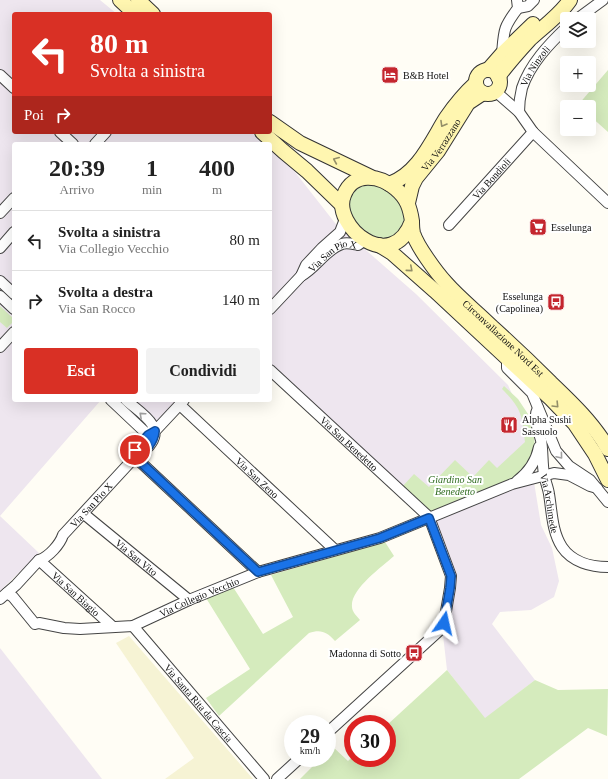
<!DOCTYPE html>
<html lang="it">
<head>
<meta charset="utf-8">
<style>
	:root { --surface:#fff; --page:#f2f2f2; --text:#222; --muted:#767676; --line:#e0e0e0; --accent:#d93025 }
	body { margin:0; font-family:Georgia,serif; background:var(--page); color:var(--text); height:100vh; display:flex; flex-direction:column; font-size:15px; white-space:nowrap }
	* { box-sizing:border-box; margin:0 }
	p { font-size:13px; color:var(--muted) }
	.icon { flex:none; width:22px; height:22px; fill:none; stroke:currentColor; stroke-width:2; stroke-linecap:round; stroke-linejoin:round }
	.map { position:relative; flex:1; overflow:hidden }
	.sheet { position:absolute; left:12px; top:142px; width:260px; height:260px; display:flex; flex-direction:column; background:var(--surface); border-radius:4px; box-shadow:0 4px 16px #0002 }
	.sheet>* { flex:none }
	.hud { position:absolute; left:12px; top:12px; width:260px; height:122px; border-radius:4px; box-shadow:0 4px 16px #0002; background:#d93025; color:#fff; overflow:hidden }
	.buttons { position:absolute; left:560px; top:12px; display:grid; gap:8px }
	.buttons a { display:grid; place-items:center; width:36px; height:36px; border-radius:4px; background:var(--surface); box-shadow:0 4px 16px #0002; font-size:20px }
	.speed { position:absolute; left:284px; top:715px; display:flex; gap:8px; font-size:20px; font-weight:700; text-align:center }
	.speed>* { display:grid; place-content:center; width:52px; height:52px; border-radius:50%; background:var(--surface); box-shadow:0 4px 16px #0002; line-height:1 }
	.speed small { font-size:10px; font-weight:400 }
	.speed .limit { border:6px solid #d22; background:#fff; color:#111 }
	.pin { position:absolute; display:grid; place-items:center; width:34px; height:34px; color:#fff; margin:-17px; border:2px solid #fff; border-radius:50%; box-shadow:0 1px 4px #0007 }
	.me { position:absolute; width:44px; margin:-22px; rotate:11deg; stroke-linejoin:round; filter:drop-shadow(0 0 3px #0008) }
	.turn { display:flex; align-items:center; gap:14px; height:84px; padding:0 12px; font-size:18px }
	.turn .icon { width:52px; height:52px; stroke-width:2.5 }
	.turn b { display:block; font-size:28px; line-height:34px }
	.then { display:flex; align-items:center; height:38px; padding:0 12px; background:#0003; gap:8px; font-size:15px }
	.eta { display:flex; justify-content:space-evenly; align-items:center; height:68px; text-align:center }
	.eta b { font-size:24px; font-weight:700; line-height:28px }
	.button { display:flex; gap:8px; margin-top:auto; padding:8px 12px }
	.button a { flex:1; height:46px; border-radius:4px; background:var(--accent); color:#fff; font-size:16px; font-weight:700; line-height:46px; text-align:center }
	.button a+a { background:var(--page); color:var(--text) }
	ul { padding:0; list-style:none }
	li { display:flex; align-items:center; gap:12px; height:60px; padding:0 12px; border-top:1px solid var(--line) }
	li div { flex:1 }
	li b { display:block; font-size:15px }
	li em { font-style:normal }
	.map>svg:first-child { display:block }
	.industrial { fill:#eee6ef }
	.farmland { fill:#f6f3d4 }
	.green { fill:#d5ebbd }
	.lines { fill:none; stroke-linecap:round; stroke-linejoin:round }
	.street-casing { stroke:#444; stroke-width:12 }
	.secondary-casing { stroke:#333; stroke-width:16 }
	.street { stroke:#fff; stroke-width:10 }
	.secondary { stroke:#fff6b0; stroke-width:14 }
	.oneway { stroke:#948f68 }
	.oneway2 { stroke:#a0a0a0 }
	.route-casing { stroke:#114b97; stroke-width:10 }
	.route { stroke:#1a73e8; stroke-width:7 }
	.labels { text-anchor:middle; stroke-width:4; stroke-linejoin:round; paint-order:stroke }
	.street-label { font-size:10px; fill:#111; stroke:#fff }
	.poi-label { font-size:10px; fill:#111; stroke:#fff; text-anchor:start }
	.park-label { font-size:10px; font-style:italic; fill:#2f6b1f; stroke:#fff }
</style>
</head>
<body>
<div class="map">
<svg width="608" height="779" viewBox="0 0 608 779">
	<rect width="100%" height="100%" fill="#fffdf5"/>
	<g class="industrial">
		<path d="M 0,0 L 100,0 L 117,14 L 14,14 L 14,132 L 251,132 L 264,144 L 14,144 L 14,400 L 101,400 L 0,516 L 39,553 L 0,591 Z"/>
		<path d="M 270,150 L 295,172 L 335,223 L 416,294 L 508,385 L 524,421 L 541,525 L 552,548 L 559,581 L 554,597 L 531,610 L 500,612 L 492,624 L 535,680 L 485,719 L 447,670 L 442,626 L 446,573 L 425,512 L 270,370 Z"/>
		<path d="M 116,400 L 179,400 L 150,431 Z"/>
		<path d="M 0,648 L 102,779 L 0,779 Z"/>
	</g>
	<path class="farmland" d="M 129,636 L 253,779 L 165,779 L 194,758 L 116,643 Z"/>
	<g class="green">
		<path d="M 608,70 L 608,132 L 589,115 L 589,107 L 580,107 L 578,105 Z"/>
		<path d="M 374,182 L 395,195 L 405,209 L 405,226 L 388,241 C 363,237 360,230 347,210 C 353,190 351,184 374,182 Z"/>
		<path d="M 0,306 L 14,319 L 14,321 L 7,328 L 0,322 Z"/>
		<path d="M 504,386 L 518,399 L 528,414 L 533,429 L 535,446 L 528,466 L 509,482 L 431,513 L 401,488 L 414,474 L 429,487 L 455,460 L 473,477 L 489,460 L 497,468 L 525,442 C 522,415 522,409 502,389 Z"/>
		<path d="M 385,542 L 394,556 C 382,567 350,589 352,607 C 352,612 357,616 360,620 L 335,641 C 327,632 321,629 309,633 L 219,716 L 206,698 L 250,669 L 206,598 L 233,587 L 263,634 L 293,617 L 271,575 Z"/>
		<path d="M 447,670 L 485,718 L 535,680 L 558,690 L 608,689 L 607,736 L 588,728 L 519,779 L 300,779 L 321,758 L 327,758 L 327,752 L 332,746 L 348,761 L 353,756 L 353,758 L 387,758 L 387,725 Z"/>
	</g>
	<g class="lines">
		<defs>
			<g id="street">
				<path d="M 518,8 L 528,6 L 534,0"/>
				<path d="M 577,19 L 603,0"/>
				<path d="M 502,54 C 504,30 503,28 518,8 L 517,0"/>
				<path d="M 0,75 L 14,88"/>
				<path d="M 495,91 L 519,112 L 533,132 L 608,203"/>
				<path id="s1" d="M 519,112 C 519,104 520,96 522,88 C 530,64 549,44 567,27"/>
				<path d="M 60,132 L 73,144"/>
				<path d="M 95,144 L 106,132"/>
				<path d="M 0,213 L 14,198"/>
				<path id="s2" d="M 449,225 L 533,132"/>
				<path d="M 0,248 L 14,232"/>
				<path id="s3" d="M 301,276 C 316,268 326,249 342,244 C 347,242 353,244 358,245 L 365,240"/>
				<path d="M 0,281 L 14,294"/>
				<path d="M 0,296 L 14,309"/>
				<path d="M 270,309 L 301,276 L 306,265 L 322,248 L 340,232 L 345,219"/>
				<path d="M 0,347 L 14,332"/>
				<path d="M 507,358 L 507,368 L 532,393 L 556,451 L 569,466 L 590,480 L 608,502"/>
				<path id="s4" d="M 270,370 L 429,517 L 451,576 L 450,588 L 444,623 L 441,629 L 327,733"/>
				<path d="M 111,400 L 146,433 L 155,431"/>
				<path d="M 126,400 C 140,413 166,426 149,446 C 144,451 141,455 135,457 L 135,450 L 148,435 L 155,431 L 184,400"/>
				<path id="s5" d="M 180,405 L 335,550"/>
				<path id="s6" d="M 538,408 C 536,412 535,415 536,419 C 536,426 539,433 541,440 C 543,451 542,463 544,474 C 545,481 548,487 549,494 C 552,512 552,532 562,547 C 572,562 591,567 608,567"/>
				<path d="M 517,481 C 529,472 536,462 539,447"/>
				<path id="s7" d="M 84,514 L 189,600"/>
				<path id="s8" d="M 39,560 L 113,627"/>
				<path id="s9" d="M 7,593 L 13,597 L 35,624 L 39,623 L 64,628 L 80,629 L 133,626 L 189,600 L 258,572 L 380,538 L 512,484 L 554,473 L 569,475 L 590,486 L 597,488"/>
				<path id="s10" d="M 0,599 L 16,585 L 39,560 C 49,557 60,544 63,535 L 135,457 L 258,572"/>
				<path id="s11" d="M 133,626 L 264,779"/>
				<path d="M 277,779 L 300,758"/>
			</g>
			<g id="secondary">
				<path d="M 120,0 L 135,14"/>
				<path d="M 138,0 L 153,14"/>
				<path d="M 488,70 L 502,54 L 533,24"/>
				<circle cx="488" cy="82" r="12"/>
				<path d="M 498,77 C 508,63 519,51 530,39 C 544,26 560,15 570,0"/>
				<path d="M 270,122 L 300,143 L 371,177"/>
				<path d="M 262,132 L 283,151 L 307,171 L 341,204"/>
				<path d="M 389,184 C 418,174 431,142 446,118 C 455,105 465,93 476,83"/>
				<path id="s12" d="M 408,203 L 412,186 L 416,178 L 438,151 L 468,103 L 483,93"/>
				<path id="s13" d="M 412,221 C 392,276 331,226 344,195 C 353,171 380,175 396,189 C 407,198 410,208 412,221 C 412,224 412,229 413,233 C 417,246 436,272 446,283 C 460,299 477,312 492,327 C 512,345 532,364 551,383 C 572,403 594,424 608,449"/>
				<path d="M 379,245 L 392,253 L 435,291 L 551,399 L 575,424 L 595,454 L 608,480"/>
			</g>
		</defs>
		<use href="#street" class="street-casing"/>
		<use href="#secondary" class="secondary-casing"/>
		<use href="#street" class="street"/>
		<use href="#secondary" class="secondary"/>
	</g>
	<defs><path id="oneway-chevron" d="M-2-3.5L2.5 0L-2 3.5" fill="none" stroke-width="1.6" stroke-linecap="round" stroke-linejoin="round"/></defs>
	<g class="oneway">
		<use href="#oneway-chevron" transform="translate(443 124) rotate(120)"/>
		<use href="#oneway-chevron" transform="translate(336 160) rotate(-157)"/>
		<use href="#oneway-chevron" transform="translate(410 269) rotate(41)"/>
		<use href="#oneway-chevron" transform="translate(556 405) rotate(46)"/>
	</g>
	<g class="oneway2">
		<use href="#oneway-chevron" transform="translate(142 415) rotate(-138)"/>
		<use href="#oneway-chevron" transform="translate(560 456) rotate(50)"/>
	</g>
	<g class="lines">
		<defs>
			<path id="route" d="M 135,450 L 148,435 L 155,431 C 154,442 145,453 135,457 L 258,572 L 380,538 L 429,518 L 451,576 L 450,588 L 444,623"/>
		</defs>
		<use href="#route" class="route-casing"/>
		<use href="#route" class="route"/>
	</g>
	<defs>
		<symbol id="hotel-square" viewBox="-11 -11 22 22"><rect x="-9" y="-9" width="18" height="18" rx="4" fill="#c4262e" stroke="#fff"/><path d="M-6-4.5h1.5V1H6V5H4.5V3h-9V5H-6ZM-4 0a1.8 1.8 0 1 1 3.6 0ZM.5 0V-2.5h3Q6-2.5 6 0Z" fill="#fff"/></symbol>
		<symbol id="supermarket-square" viewBox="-11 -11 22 22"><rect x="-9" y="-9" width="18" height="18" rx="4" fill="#c4262e" stroke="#fff"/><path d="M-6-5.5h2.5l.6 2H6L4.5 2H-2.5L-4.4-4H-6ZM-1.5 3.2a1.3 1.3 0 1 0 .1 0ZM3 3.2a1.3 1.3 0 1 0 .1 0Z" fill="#fff"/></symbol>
		<symbol id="bus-square" viewBox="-11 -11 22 22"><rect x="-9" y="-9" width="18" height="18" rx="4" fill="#c4262e" stroke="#fff"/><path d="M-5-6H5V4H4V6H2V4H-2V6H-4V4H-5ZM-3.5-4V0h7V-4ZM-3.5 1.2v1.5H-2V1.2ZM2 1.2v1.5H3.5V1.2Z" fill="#fff"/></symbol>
		<symbol id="restaurant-square" viewBox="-11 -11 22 22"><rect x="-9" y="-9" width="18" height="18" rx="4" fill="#c4262e" stroke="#fff"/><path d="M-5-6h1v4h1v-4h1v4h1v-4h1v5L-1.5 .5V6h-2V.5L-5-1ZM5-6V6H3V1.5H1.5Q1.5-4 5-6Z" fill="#fff"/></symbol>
	</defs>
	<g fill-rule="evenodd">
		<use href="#hotel-square" x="380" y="65" width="20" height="20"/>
		<use href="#supermarket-square" x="528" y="217" width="20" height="20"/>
		<use href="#bus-square" x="546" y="292" width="20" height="20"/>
		<use href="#restaurant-square" x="499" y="415" width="20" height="20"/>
		<use href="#bus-square" x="404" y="643" width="20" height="20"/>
	</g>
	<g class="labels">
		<g class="street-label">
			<text dy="4" stroke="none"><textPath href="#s1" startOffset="50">Via Ninzoli</textPath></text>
			<text dy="4" stroke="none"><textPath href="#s12" startOffset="68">Via Verrazzano</textPath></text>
			<text dy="4" stroke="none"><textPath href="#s2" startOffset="63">Via Bondioli</textPath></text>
			<text dy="4" stroke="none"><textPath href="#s3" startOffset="39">Via San Pio X</textPath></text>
			<text dy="4" stroke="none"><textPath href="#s13" startOffset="364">Circonvallazione Nord Est</textPath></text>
			<text dy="4" stroke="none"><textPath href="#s4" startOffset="108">Via San Benedetto</textPath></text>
			<text dy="4" stroke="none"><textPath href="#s5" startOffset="106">Via San Zeno</textPath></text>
			<text dy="4" stroke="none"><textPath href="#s6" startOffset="97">Via Archimede</textPath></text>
			<text dy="4" stroke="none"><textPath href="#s10" startOffset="132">Via San Pio X</textPath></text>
			<text dy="4" stroke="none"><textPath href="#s7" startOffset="68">Via San Vito</textPath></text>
			<text dy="4" stroke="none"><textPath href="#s8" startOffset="50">Via San Biagio</textPath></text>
			<text dy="4" stroke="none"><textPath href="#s9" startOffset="213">Via Collegio Vecchio</textPath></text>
			<text dy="4" stroke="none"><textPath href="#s11" startOffset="101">Via Santa Rita da Cascia</textPath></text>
		</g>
		<g class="poi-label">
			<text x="403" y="79">B&amp;B Hotel</text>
			<text x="551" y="231">Esselunga</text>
			<text x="543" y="300" text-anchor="end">Esselunga<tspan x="543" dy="12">(Capolinea)</tspan></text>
			<text x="522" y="423">Alpha Sushi<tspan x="522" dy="12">Sassuolo</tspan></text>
			<text x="401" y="657" text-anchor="end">Madonna di Sotto</text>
		</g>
		<g class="park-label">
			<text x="455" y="483">Giardino San<tspan x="455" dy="12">Benedetto</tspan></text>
		</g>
	</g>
</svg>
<div class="buttons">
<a><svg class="icon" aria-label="layers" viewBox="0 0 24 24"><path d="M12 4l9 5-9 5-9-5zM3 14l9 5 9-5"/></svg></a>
<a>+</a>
<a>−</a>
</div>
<div class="speed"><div>29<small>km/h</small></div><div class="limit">30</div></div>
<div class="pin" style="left:135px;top:450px;background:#d93025"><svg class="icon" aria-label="arrive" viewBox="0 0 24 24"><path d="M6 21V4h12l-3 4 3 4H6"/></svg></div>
<svg class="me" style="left:444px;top:623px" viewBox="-20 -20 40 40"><path d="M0-17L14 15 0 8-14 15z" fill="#1a73e8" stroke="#fff" stroke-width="4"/></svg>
<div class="hud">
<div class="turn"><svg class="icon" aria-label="left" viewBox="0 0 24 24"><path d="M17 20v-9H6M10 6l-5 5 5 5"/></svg><div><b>80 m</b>Svolta a sinistra</div></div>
<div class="then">Poi<svg class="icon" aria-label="right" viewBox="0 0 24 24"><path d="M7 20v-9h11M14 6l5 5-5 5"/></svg></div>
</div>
<section class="sheet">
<div class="eta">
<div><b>20:39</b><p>Arrivo</p></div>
<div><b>1</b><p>min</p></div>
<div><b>400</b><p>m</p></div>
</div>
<ul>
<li><svg class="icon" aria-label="left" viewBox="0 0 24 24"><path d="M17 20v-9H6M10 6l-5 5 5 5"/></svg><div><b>Svolta a sinistra</b><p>Via Collegio Vecchio</p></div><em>80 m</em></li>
<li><svg class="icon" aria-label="right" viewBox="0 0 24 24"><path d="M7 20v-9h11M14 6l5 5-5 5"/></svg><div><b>Svolta a destra</b><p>Via San Rocco</p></div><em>140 m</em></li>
</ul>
<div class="button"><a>Esci</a><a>Condividi</a></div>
</section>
</div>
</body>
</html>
